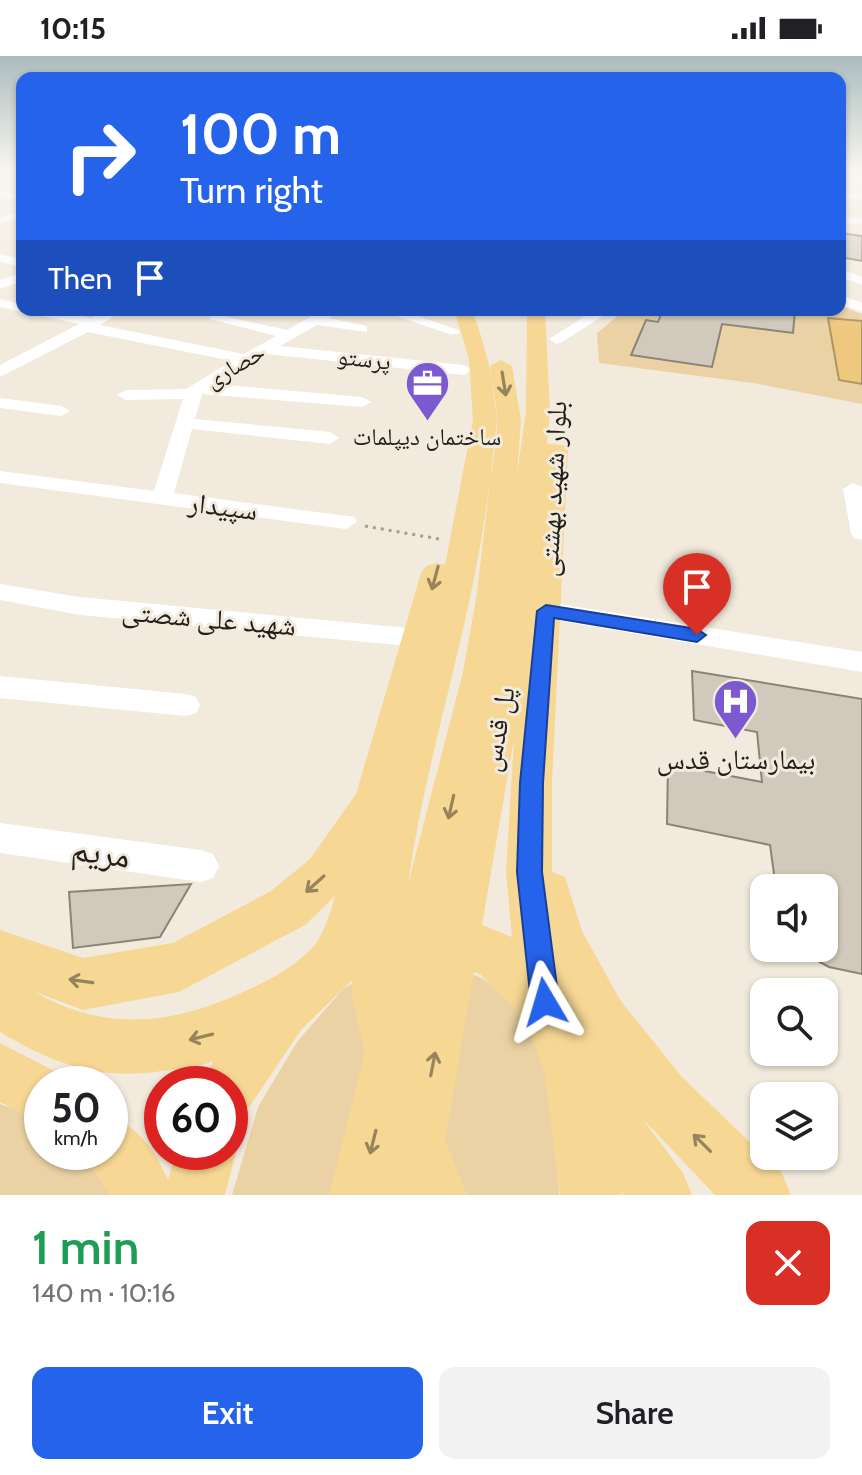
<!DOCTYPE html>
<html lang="en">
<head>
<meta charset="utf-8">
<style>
	:root { --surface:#fff; --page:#f2f2f2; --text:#202124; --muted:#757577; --accent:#2563eb }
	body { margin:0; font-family:Cabin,"Noto Naskh Arabic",sans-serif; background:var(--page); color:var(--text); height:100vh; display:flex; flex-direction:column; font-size:30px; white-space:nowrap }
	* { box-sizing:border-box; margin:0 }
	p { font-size:26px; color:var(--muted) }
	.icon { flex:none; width:44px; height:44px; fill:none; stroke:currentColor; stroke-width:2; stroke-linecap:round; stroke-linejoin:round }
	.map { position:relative; height:1139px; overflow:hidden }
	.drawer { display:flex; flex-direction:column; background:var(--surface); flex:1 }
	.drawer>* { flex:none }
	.guide { position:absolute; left:16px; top:16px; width:830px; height:244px; border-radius:16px; box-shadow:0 2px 6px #0004; background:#2563eb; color:#fff; overflow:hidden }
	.tools { position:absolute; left:750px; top:818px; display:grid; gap:16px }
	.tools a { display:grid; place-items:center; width:88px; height:88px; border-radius:16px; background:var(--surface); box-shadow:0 2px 6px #0004; font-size:40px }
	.speed { position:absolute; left:24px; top:1010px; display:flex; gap:16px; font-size:40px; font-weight:700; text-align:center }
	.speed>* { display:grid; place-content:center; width:104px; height:104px; border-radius:50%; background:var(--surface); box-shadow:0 2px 6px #0004; line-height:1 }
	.speed small { font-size:20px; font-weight:400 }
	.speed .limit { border:12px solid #d22; background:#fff; color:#111 }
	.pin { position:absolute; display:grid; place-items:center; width:68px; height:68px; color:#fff; margin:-82px -34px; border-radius:50% 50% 50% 0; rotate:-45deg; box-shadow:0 0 8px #0007 }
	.pin .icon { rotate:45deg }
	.me { position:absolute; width:88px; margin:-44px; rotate:353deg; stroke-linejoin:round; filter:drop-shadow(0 0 6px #0008) }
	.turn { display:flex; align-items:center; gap:28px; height:168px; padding:0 32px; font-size:36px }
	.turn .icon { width:104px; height:104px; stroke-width:2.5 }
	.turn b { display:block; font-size:56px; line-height:68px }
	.then { display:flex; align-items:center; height:76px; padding:0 32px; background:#0003; gap:16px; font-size:30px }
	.round { display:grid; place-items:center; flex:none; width:84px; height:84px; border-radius:16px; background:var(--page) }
	.headline { display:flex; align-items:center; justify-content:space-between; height:136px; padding:0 32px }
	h1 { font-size:48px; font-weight:600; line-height:60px; color:#1e9e55 }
	.action { display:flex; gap:16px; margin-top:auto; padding:16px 32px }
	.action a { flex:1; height:92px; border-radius:16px; background:var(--accent); color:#fff; font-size:32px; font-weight:600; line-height:92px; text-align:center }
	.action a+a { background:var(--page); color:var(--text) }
	.status { display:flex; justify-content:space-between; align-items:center; height:56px; padding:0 40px; background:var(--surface); direction:ltr }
	.status svg { height:22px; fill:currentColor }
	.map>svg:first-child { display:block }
	.green { fill:#ead2a4 }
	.water { fill:#edc87e; stroke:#b09560; stroke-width:2 }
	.building { fill:#d1cabc; stroke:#8a8477; stroke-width:2 }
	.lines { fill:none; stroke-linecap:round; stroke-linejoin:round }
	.path { stroke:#a49f94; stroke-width:3; stroke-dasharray:3 5; stroke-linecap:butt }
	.minor { fill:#fff; fill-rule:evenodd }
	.major { fill:#f6d794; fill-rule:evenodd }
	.oneway { stroke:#96845d }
	.route { fill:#2563eb; stroke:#184099; stroke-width:2 }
	.labels { text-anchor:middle; stroke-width:6; stroke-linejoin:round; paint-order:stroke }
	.far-street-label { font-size:24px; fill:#211f1a; stroke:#f2ebdd }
	.far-poi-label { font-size:24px; fill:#211f1a; stroke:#f2ebdd }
	.street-label { font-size:28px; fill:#211f1a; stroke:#f2ebdd }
	.poi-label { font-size:28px; fill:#211f1a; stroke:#f2ebdd }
	.near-street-label { font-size:34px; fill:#211f1a; stroke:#f2ebdd }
</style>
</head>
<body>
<div class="status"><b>10:15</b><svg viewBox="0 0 49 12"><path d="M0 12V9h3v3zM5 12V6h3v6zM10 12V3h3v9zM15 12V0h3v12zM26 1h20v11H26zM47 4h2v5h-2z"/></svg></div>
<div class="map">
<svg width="862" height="1139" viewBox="0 0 862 1139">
	<rect width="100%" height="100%" fill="#f2ebdd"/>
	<g class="green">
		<path d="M 840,250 L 862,258 L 862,348 L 753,327 L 599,307 L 597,277 L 625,254 L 840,254 Z"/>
		<path d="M 428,912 C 444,915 462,915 477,920 C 484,923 491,929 497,934 C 555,979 556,1072 559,1139 L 232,1139 L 258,1051 L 297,986 L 343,933 L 374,915 Z"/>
		<path d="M 0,1048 L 42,1062 L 42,1096 L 85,1096 L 122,1139 L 0,1139 Z"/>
	</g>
	<path class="water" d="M 828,262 L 862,265 L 862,328 L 839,324 Z"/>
	<g class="building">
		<path d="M 840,177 L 862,180 L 862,205 L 840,201 Z"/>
		<path d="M 672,254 L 795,254 L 793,277 L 722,268 L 712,311 L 631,299 L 646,264 L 658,266 L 662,256 Z"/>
		<path d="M 692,615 L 862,643 L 862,918 L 829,911 L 794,892 L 824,892 L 824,832 L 776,832 L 770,789 L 667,768 L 668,708 L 762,726 L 757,676 L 694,664 Z"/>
		<path d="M 191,828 L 160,881 L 73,892 L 69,836 Z"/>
	</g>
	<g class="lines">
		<path class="path" d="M 365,470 L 439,483"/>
		<g class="minor">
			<path d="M 15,115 L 22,115 L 22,119 Z"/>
			<path d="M 840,117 L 862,119 L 862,125 L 840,123 Z"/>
			<path d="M 0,134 L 22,141 L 22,147 L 0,140 Z"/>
			<path d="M 840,136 L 862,137 L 862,143 L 840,142 Z"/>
			<path d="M 22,155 L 22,161 L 0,167 L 0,161 Z"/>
			<path d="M 840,161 L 862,162 L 862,168 L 840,167 Z"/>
			<path d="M 0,198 L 22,203 L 22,211 L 0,206 Z"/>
			<path d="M 840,213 L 862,221 L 862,229 L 840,221 Z"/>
			<path d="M 22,216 L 22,225 L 0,233 L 0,224 Z"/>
			<path d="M 840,239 L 862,247 L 862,256 L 840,248 Z"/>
			<path d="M 0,243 L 22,248 L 22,254 L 51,254 L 91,262 L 106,254 L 124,254 L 100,269 L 244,298 L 276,280 L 210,263 L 210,257 L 287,274 L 323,254 L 340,254 L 329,262 L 367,270 L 367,276 L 317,269 L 280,290 L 464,309 L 472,314 L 464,319 L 267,298 L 214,328 L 362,341 L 371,346 L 362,351 L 202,338 L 195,363 L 330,376 L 339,382 L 330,388 L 192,373 L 174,437 L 354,461 L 357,466 L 346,473 L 0,427 L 0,415 L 154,435 L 183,343 L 126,344 L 117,339 L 126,334 L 186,333 L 232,305 L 88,276 L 0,321 L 0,309 L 79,268 L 0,251 Z"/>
			<path d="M 379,254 L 401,254 L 461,275 L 459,278 L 449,278 Z"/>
			<path d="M 595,254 L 612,254 L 562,286 L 557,288 L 549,283 Z"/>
			<path d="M 0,342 L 61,350 L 70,355 L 61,360 L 0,352 Z"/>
			<path d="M 853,427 L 862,431 L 862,484 L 854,482 L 851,477 L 843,433 Z"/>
			<path d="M 0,528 L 80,541 L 419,573 L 428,575 L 432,582 L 428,589 L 419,591 L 80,559 L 0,544 Z"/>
			<path d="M 546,546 L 862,596 L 862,616 L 537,561 L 533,555 L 537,549 Z"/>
			<path d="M 0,620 L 186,638 L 196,641 L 200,649 L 196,657 L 186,660 L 0,642 Z"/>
			<path d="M 0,767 L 201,794 L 213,798 L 219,810 L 213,822 L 201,826 L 0,797 Z"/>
		</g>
		<g class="major">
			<path d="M 454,254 L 472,254 C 485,289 494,323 497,361 C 498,388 490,419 487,446 C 470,575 426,699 408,828 L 463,616 L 477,537 L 497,364 L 490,310 L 501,304 L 512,310 L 521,364 L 517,419 L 526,355 L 527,254 L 545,254 L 550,355 L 547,388 L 564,389 L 568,394 L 552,727 L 552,816 L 565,821 L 582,875 L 620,944 L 682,1021 L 782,1117 L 791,1139 L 715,1139 L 642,1062 L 683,1117 L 692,1139 L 624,1139 L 621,1135 L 622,1139 L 560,1139 L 544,1015 L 525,963 L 481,919 L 474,916 L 445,1084 L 467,1139 L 329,1139 L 365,997 L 352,940 L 352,924 L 301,974 L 250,1050 L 230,1058 L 230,1028 L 203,1028 L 213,1005 C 200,1011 185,1011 170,1014 C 101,1025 59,1011 0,976 L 0,874 L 83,902 L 173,887 L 271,835 L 310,803 L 356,738 L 421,517 L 426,510 L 437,507 L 445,509 L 473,364 L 469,303 ZM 514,683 L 506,816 L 512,881 L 482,869 ZM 335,840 C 331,855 323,880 313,891 C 292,913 268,925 241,937 C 170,969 104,976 35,936 L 83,954 L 179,936 L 305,869 Z"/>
			<path d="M 0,987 L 62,1019 L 66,1028 L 42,1028 L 42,1068 L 0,1046 Z"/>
			<path d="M 110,1060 C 140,1073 155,1094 168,1124 L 176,1096 L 230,1096 L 230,1082 L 236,1096 L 225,1139 L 110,1139 C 101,1123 89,1112 83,1096 L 110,1096 Z"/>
		</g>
	</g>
	<defs><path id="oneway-shaft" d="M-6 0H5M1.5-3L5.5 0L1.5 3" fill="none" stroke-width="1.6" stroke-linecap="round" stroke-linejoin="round" transform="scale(2)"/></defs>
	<g class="oneway">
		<use href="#oneway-shaft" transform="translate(504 328) rotate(81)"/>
		<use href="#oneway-shaft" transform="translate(435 522) rotate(105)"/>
		<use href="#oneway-shaft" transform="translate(451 751) rotate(103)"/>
		<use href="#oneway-shaft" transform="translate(315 828) rotate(138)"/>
		<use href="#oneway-shaft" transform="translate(81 925) rotate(-172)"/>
		<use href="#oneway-shaft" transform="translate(201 981) rotate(166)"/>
		<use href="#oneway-shaft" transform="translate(433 1008) rotate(-79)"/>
		<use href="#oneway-shaft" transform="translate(373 1086) rotate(104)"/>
		<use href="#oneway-shaft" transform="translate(702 1087) rotate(-135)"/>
	</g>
	<linearGradient id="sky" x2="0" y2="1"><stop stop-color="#aabcbe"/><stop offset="0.42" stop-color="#f9f6f0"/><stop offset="1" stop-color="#f9f6f0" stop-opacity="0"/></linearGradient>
	<rect width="862" height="274" fill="url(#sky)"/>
	<path class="route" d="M 546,549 L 697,573 L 706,579 L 697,586 L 554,562 L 543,727 L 542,816 L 559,946 L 555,956 L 545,960 L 535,956 L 531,946 L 517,816 L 520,727 L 537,555 Z"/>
	<defs>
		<symbol id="office-pin" viewBox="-11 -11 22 30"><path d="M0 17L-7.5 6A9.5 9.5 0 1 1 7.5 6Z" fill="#7c58d1" stroke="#f2ebdd"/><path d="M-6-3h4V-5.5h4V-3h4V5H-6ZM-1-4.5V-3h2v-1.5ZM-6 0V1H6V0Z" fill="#fff"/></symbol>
		<symbol id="hospital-pin" viewBox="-11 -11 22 30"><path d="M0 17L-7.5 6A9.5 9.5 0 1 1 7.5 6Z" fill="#7c58d1" stroke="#f2ebdd"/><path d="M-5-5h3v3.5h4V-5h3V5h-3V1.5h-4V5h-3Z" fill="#fff"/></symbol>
	</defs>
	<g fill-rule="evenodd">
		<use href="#office-pin" x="402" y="302" width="51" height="69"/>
		<use href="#hospital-pin" x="710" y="620" width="51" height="69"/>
	</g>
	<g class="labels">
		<g class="far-street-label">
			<text transform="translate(364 303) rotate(6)" y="8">پرستو</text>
			<text transform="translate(235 310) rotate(-30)" y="8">حصاری</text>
		</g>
		<g class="far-poi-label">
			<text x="427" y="389">ساختمان دیپلمات</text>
		</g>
		<g class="street-label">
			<text transform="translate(552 433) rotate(-87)" y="10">بلوار شهید بهشتی</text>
			<text transform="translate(223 450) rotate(7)" y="10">سپیدار</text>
			<text transform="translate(209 562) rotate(5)" y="10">شهید علی شصتی</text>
			<text transform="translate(497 673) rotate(-79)" y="10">پل قدس</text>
		</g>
		<g class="poi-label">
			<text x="736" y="713">بیمارستان قدس</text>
		</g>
		<g class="near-street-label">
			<text transform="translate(101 796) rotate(8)" y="12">مریم</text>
		</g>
	</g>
</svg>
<div class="tools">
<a><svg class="icon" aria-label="sound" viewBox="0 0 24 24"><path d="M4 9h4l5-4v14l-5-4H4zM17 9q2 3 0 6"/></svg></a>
<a><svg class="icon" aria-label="search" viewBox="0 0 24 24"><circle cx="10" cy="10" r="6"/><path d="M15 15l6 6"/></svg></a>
<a><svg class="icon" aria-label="layers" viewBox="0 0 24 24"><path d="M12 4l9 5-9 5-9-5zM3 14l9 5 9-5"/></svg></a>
</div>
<div class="speed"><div>50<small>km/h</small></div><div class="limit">60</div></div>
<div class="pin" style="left:697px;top:579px;background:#d93025"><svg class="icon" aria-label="arrive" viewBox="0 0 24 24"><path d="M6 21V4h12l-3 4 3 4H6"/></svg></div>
<svg class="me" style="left:545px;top:946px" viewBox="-20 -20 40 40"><path d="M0-17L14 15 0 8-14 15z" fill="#2563eb" stroke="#fff" stroke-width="4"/></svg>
<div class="guide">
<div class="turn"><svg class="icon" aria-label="right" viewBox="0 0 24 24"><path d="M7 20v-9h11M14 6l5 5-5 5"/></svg><div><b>100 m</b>Turn right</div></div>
<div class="then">Then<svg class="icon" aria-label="arrive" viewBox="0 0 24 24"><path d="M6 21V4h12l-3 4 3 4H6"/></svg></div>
</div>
</div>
<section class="drawer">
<div class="headline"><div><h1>1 min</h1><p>140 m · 10:16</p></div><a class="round" style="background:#d93025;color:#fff"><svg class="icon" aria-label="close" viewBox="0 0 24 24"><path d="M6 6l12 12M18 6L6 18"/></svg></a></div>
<div class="action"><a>Exit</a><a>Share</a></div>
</section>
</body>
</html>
